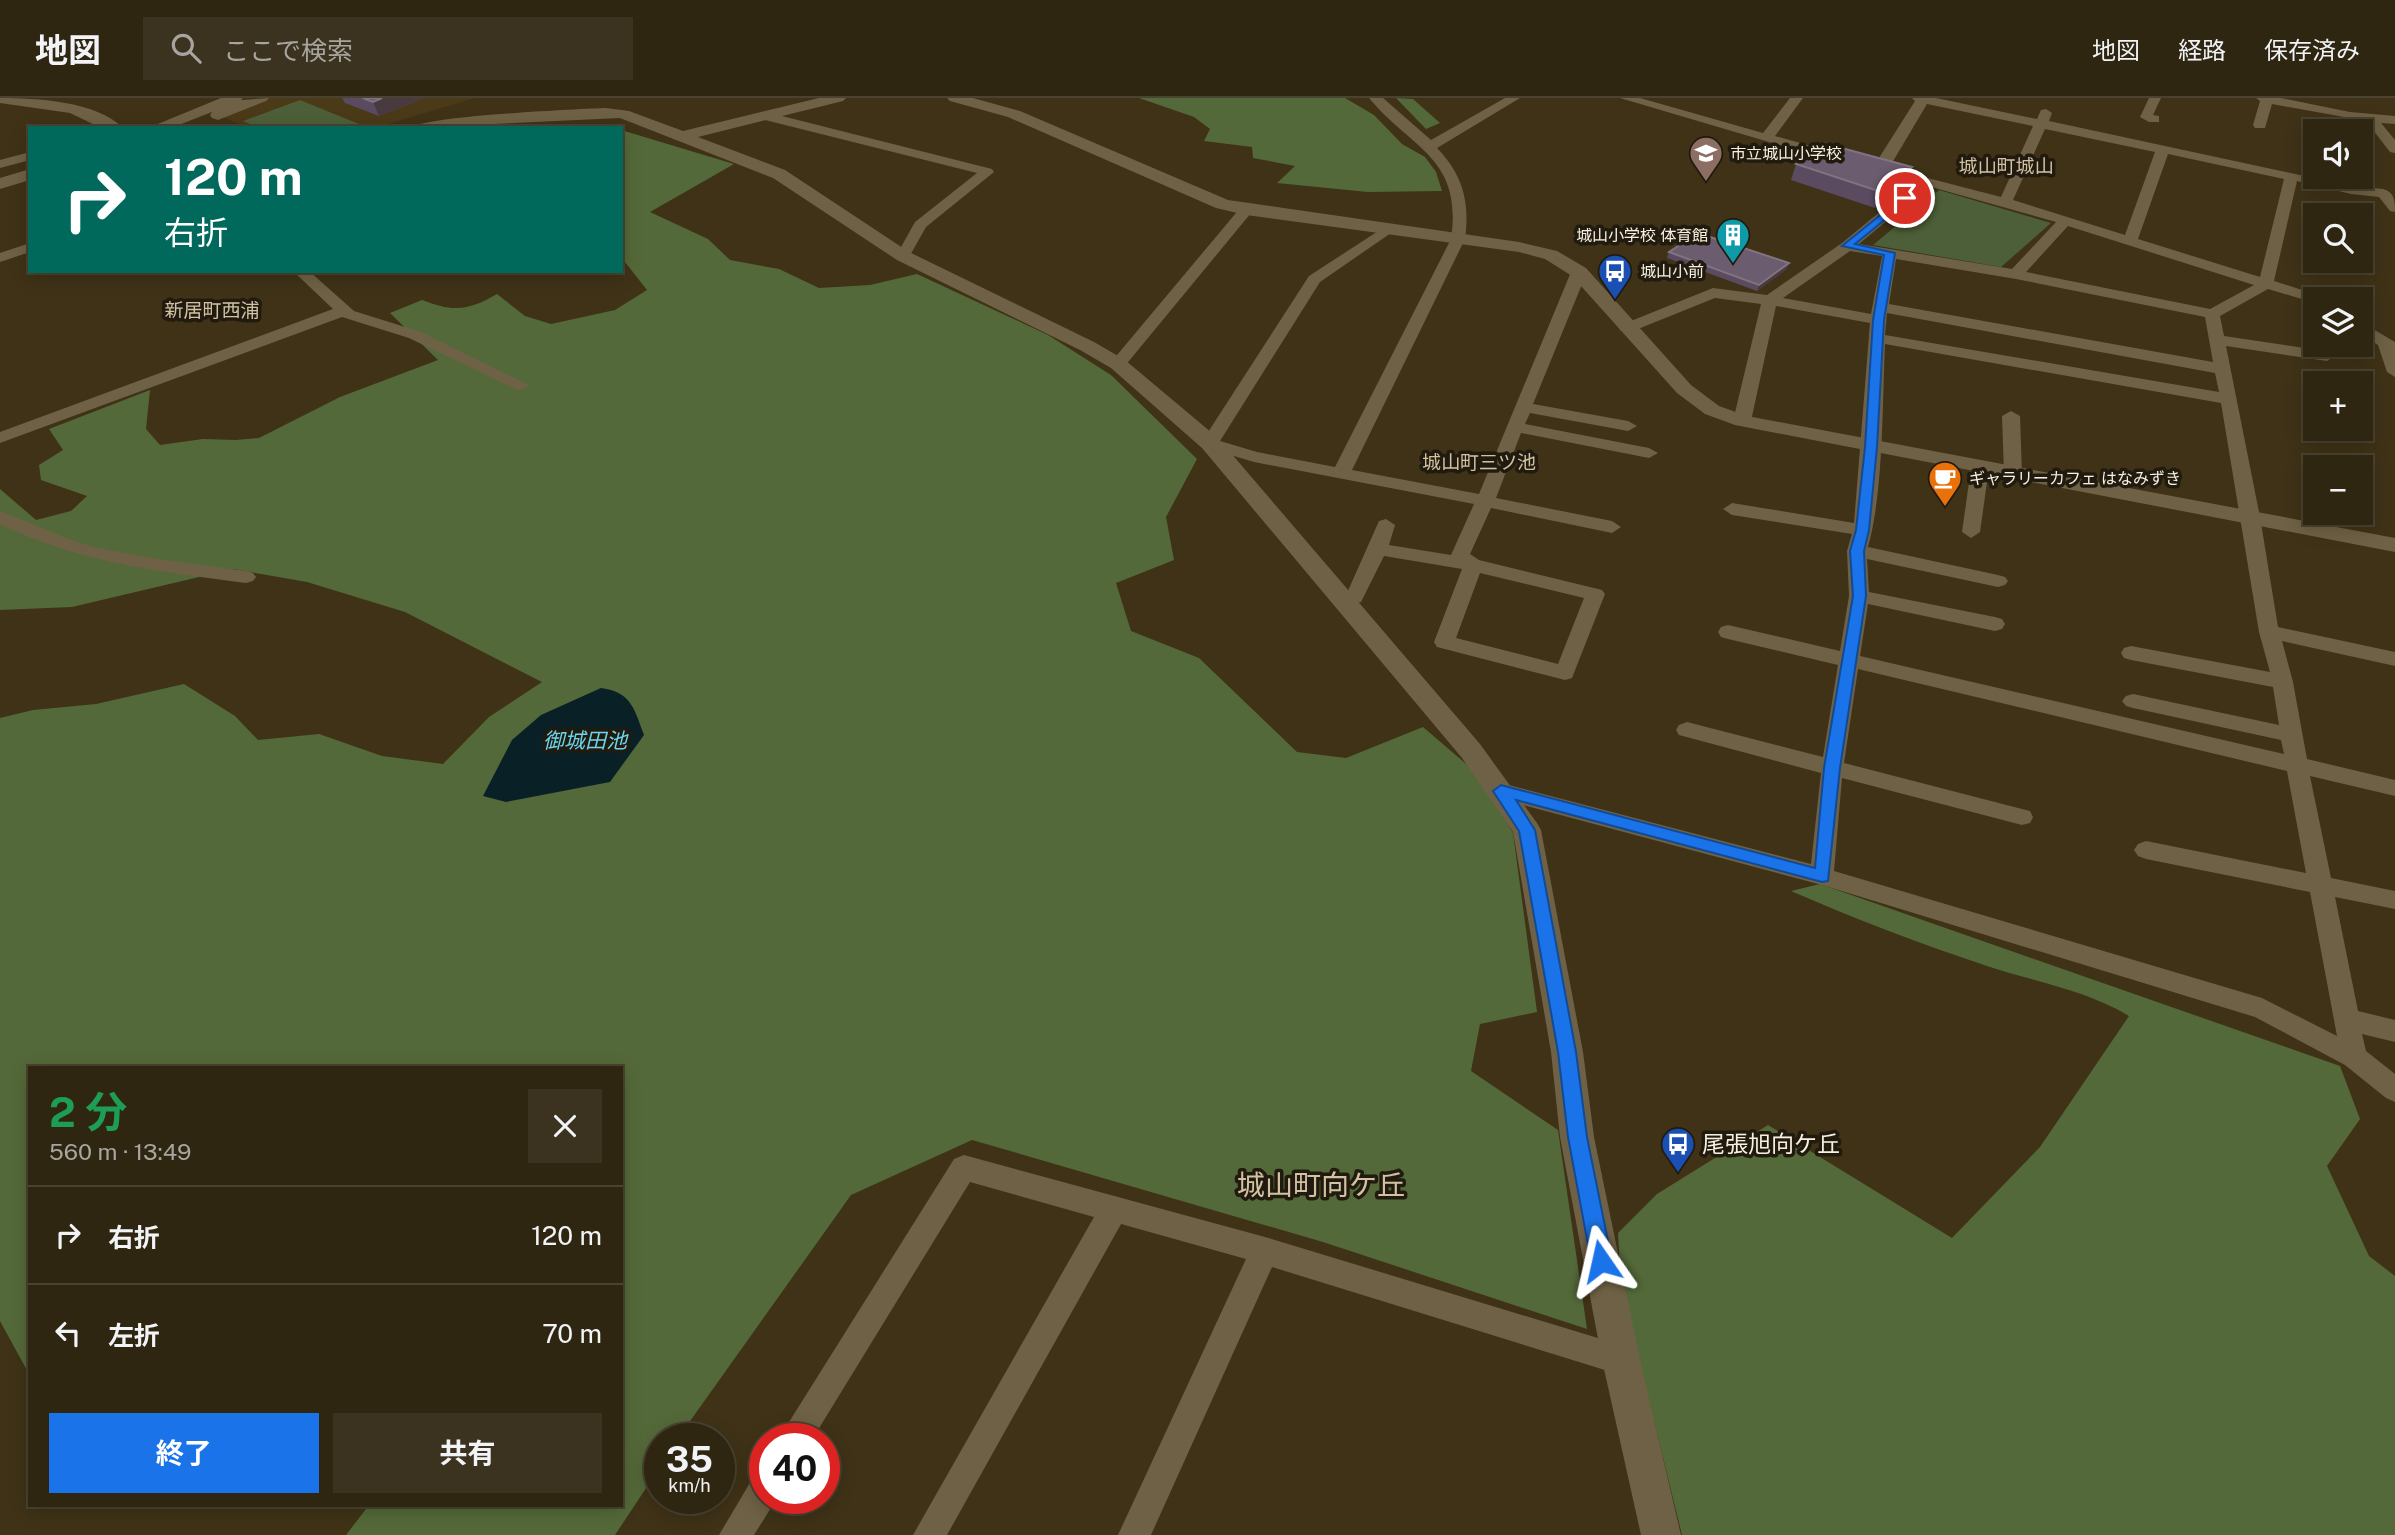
<!DOCTYPE html>
<html lang="ja">
<head>
<meta charset="utf-8">
<style>
	:root { --surface:#2f2611; --page:#3b321f; --text:#f1f3f6; --muted:#a7a59f; --line:#4a4331; --accent:#1a73e8 }
	body { margin:0; font-family:"Public Sans","Noto Sans JP",sans-serif; background:var(--page); color:var(--text); height:100vh; display:flex; flex-direction:column; font-size:26px; white-space:nowrap }
	* { box-sizing:border-box; margin:0 }
	p { font-size:23px; color:var(--muted) }
	.icon { flex:none; width:38px; height:38px; fill:none; stroke:currentColor; stroke-width:2; stroke-linecap:round; stroke-linejoin:round }
	.map { position:relative; flex:1; overflow:hidden }
	.details { position:absolute; left:28px; top:968px; width:595px; height:441px; display:flex; flex-direction:column; background:var(--surface); border-radius:0px; box-shadow:0 4px 18px #0003,0 0 0 2px var(--line) }
	.details>* { flex:none }
	.hud { position:absolute; left:28px; top:28px; width:595px; height:147px; border-radius:0px; box-shadow:0 4px 18px #0003,0 0 0 2px var(--line); background:#00695c; color:#fff; overflow:hidden }
	.fabs { position:absolute; left:2303px; top:21px; display:grid; gap:14px }
	.fabs a { display:grid; place-items:center; width:70px; height:70px; border-radius:0px; background:var(--surface); box-shadow:0 4px 18px #0003,0 0 0 2px var(--line); font-size:35px }
	.speed { position:absolute; left:644px; top:1325px; display:flex; gap:14px; font-size:35px; font-weight:700; text-align:center }
	.speed>* { display:grid; place-content:center; width:91px; height:91px; border-radius:50%; background:var(--surface); box-shadow:0 4px 18px #0003,0 0 0 2px var(--line); line-height:1 }
	.speed small { font-size:18px; font-weight:400 }
	.speed .limit { border:10px solid #d22; background:#fff; color:#111 }
	.pin { position:absolute; display:grid; place-items:center; width:60px; height:60px; color:#fff; margin:-30px; border:4px solid #fff; border-radius:50%; box-shadow:0 2px 7px #0007 }
	.me { position:absolute; width:77px; margin:-38px; rotate:349deg; stroke-linejoin:round; filter:drop-shadow(0 0 5px #0008) }
	.turn { display:flex; align-items:center; gap:24px; height:147px; padding:0 21px; font-size:32px }
	.turn .icon { width:91px; height:91px; stroke-width:2.5 }
	.turn b { display:block; font-size:49px; line-height:60px }
	.round { display:grid; place-items:center; flex:none; width:74px; height:74px; border-radius:0px; background:var(--page) }
	.head { display:flex; align-items:center; justify-content:space-between; height:119px; padding:0 21px }
	h1 { font-size:42px; font-weight:700; line-height:52px; color:#1e9e55 }
	.cta { display:flex; gap:14px; margin-top:auto; padding:14px 21px }
	.cta a { flex:1; height:80px; border-radius:0px; background:var(--accent); color:#fff; font-size:28px; font-weight:700; line-height:80px; text-align:center }
	.cta a+a { background:var(--page); color:var(--text) }
	ul { padding:0; list-style:none }
	li { display:flex; align-items:center; gap:21px; height:98px; padding:0 21px; border-top:2px solid var(--line) }
	li div { flex:1 }
	li b { display:block; font-size:26px }
	li em { font-style:normal }
	header { display:flex; align-items:center; gap:42px; box-sizing:border-box; height:98px; padding:0 35px; background:var(--surface); border-bottom:2px solid var(--line) }
	header strong { font-size:33px }
	nav { display:flex; gap:38px; margin-inline-start:auto; font-size:24px }
	.search { width:490px; height:63px; background:var(--page); display:flex; align-items:center; gap:18px; box-sizing:border-box; padding:0 24px; border-radius:0px; color:var(--muted); font-size:26px }
	.map>svg:first-child { display:block }
	.built { fill:#4b3a17 }
	.green { fill:#4d5f38 }
	.forest { fill:#546939 }
	.water { fill:#092026 }
	.lines { fill:none; stroke-linecap:round; stroke-linejoin:round }
	.minor { fill:#6f6145; fill-rule:evenodd }
	.tertiary { fill:#6f6145; fill-rule:evenodd }
	.wall { fill:#5a4b61 }
	.shaded-wall { fill:#483a3e }
	.building { fill:#6b5d6f; stroke:#817480; stroke-width:2 }
	.route { fill:#1a73e8; stroke:#114b97; stroke-width:2 }
	.labels { text-anchor:middle; stroke-width:7; stroke-linejoin:round; paint-order:stroke }
	.far-poi-label { font-size:16px; fill:#f7efdf; stroke:#211b0f; text-anchor:start }
	.far-quarter-label { font-size:19px; fill:#d2c1a2; stroke:#211b0f }
	.water-label { font-size:21px; font-style:italic; fill:#68d5ef; stroke:#211b0f }
	.near-poi-label { font-size:23px; fill:#f7efdf; stroke:#211b0f; text-anchor:start }
	.near-quarter-label { font-size:28px; fill:#d2c1a2; stroke:#211b0f }
</style>
</head>
<body>
<header>
<strong>地図</strong>
<div class="search"><svg class="icon" aria-label="search" viewBox="0 0 24 24"><circle cx="10" cy="10" r="6"/><path d="M15 15l6 6"/></svg>ここで検索</div>
<nav><a>地図</a><a>経路</a><a>保存済み</a></nav>
</header>
<div class="map">
<svg width="2395" height="1437" viewBox="0 0 2395 1437">
	<rect width="100%" height="100%" fill="#3f3217"/>
	<path class="built" d="M 268,0 L 475,0 L 375,30 L 249,30 L 220,18 Z"/>
	<g class="green">
		<path d="M 300,2 L 359,26 L 350,30 L 259,30 L 243,23 Z"/>
		<path d="M 1939,92 L 2051,125 L 2001,169 L 1873,147 Z"/>
	</g>
	<g class="forest">
		<path d="M 1139,0 L 1345,0 L 1374,17 L 1402,46 L 1425,59 L 1436,74 L 1442,93 L 1368,94 L 1277,85 L 1295,68 L 1253,60 L 1252,49 L 1204,43 L 1210,31 L 1194,19 Z"/>
		<path d="M 1396,0 L 1413,1 L 1440,25 L 1426,31 Z"/>
		<path d="M 621,32 L 734,66 L 650,114 L 708,141 L 730,162 L 779,171 L 819,190 L 870,187 L 917,176 L 1048,237 L 1111,277 L 1197,361 L 1166,419 L 1174,462 L 1116,485 L 1131,533 L 1199,560 L 1297,654 L 1346,660 L 1423,629 L 1479,677 L 1513,735 L 1537,914 L 1480,926 L 1471,973 L 1558,1032 L 1587,1231 L 1323,1144 L 972,1042 L 851,1097 L 678,1340 L 660,1340 L 660,1369 L 615,1437 L 346,1437 L 369,1407 L 621,1407 L 621,970 L 30,970 L 29,1276 L 0,1223 L 0,620 L 33,612 L 96,606 L 184,586 L 235,618 L 258,642 L 319,636 L 382,658 L 443,666 L 489,619 L 542,584 L 405,514 L 307,484 L 233,471 L 72,509 L 0,512 L 0,391 L 36,422 L 71,413 L 87,398 L 41,382 L 39,367 L 63,352 L 49,331 L 150,292 L 146,331 L 160,347 L 203,341 L 236,342 L 259,340 L 340,299 L 438,262 L 390,215 L 422,202 C 453,214 468,213 497,196 L 525,218 L 551,226 L 615,212 L 647,192 L 621,159 Z"/>
		<path d="M 1820,786 L 2340,968 L 2360,1021 L 2327,1068 L 2369,1158 L 2395,1178 L 2395,1437 L 1682,1437 L 1640,1266 L 1622,1210 L 1618,1135 L 1657,1096 L 1768,1027 L 1952,1140 L 2040,1049 L 2129,918 C 2086,892 2035,884 1987,868 C 1921,846 1855,821 1791,793 Z"/>
	</g>
	<path class="water" d="M 601,590 C 631,594 634,610 644,637 L 610,684 L 506,704 L 483,698 L 512,642 L 541,617 Z"/>
	<g class="lines">
		<g class="minor">
			<path d="M 1369,0 L 1383,0 L 1431,42 L 1505,0 L 1520,0 L 1437,50 C 1463,77 1470,104 1465,141 L 1352,372 L 1479,396 L 1571,174 L 1579,169 L 1587,174 L 1533,306 L 1628,323 L 1637,328 L 1628,333 L 1530,315 L 1525,326 L 1649,350 L 1658,355 L 1649,360 L 1521,335 L 1496,400 L 1612,423 L 1621,429 L 1612,435 L 1491,410 L 1470,456 L 1479,462 L 1602,492 L 1605,496 L 1572,580 L 1565,582 L 1437,549 L 1434,544 L 1462,471 L 1384,458 L 1361,504 L 1342,508 L 1335,506 L 1332,502 L 1335,498 L 1347,495 L 1379,423 L 1386,421 L 1395,427 L 1389,447 L 1451,457 L 1474,406 L 1254,364 L 1204,349 L 1201,345 L 1309,178 L 1386,128 L 1393,132 L 1391,135 L 1320,184 L 1220,343 L 1257,354 L 1335,369 L 1451,141 C 1463,59 1412,52 1369,0 ZM 1480,475 L 1584,500 L 1558,566 L 1456,540 Z"/>
			<path d="M 1620,0 L 1640,0 L 1763,35 L 1790,0 L 1803,0 L 1775,38 L 1847,58 L 1849,61 L 1842,65 L 1837,64 Z"/>
			<path d="M 1912,0 L 1936,0 L 2037,21 L 2041,12 L 2046,11 L 2052,15 L 2049,23 L 2351,88 L 2383,91 C 2395,94 2395,104 2395,114 L 2390,113 L 2379,99 L 2351,96 L 2297,83 L 2274,183 L 2321,198 L 2324,201 L 2315,201 L 2315,205 L 2268,191 L 2220,218 L 2224,238 L 2319,252 L 2319,247 L 2335,247 L 2335,258 L 2327,263 L 2226,248 L 2260,419 L 2278,529 L 2395,554 L 2395,568 L 2282,543 L 2293,584 L 2307,661 L 2395,682 L 2395,698 L 2310,678 L 2331,780 L 2395,793 L 2395,811 L 2335,799 L 2358,913 L 2395,922 L 2395,944 L 2362,936 L 2366,953 L 2395,976 L 2395,1004 L 2386,1000 L 2345,967 L 2255,919 L 1822,787 L 1501,701 L 1493,699 L 1490,693 L 1493,687 L 1501,685 L 1811,766 L 1821,675 L 1679,637 L 1676,632 L 1679,627 L 1687,624 L 1823,659 L 1838,567 L 1728,541 L 1721,539 L 1718,534 L 1721,529 L 1728,527 L 1840,553 L 1849,498 L 1847,453 L 1852,436 L 1732,417 L 1723,411 L 1732,405 L 1854,425 L 1870,225 L 1776,208 L 1751,323 L 1742,328 L 1733,323 L 1761,206 L 1715,200 L 1633,233 L 1621,233 L 1619,230 L 1621,227 L 1713,190 L 1767,197 L 1842,145 L 1915,85 L 1876,75 L 1872,71 L 1915,3 ZM 1927,6 L 2033,28 L 2001,99 L 1889,70 ZM 2045,31 L 2155,54 L 2125,137 L 2013,102 ZM 2168,56 L 2284,81 L 2260,179 L 2138,141 ZM 1928,88 L 2056,124 L 2012,171 L 1859,146 ZM 2068,128 L 2254,187 L 2210,211 L 2026,174 ZM 1850,153 L 1882,158 L 1871,216 L 1783,200 ZM 1896,161 L 2016,181 L 2205,219 L 2213,264 L 1889,206 ZM 1887,215 L 2215,275 L 2219,294 L 1885,237 ZM 1885,246 L 2221,305 L 2259,534 L 2270,574 L 2131,548 L 2124,550 L 2121,555 L 2124,560 L 2131,562 L 2273,589 L 2279,627 L 2133,596 L 2126,598 L 2122,603 L 2126,608 L 2133,610 L 2281,642 L 2284,656 L 1860,558 L 1868,506 L 1995,533 L 2002,531 L 2005,526 L 2002,521 L 1995,519 L 1869,494 L 1867,461 L 1998,489 L 2005,487 L 2008,483 L 2005,479 L 1998,477 L 1868,449 C 1884,391 1882,308 1885,246 ZM 1858,571 L 2287,673 L 2306,775 L 2146,743 L 2138,746 L 2134,752 L 2138,758 L 2146,761 L 2310,794 L 2337,938 L 2262,900 L 1834,773 L 1842,680 L 2022,727 L 2030,725 L 2033,719 L 2030,713 L 2022,711 L 1844,665 Z"/>
			<path d="M 2149,0 L 2161,0 L 2153,17 L 2159,18 L 2159,24 L 2149,24 L 2140,19 Z"/>
			<path d="M 2256,0 L 2281,0 L 2350,14 L 2395,18 L 2395,26 L 2381,25 L 2395,42 L 2395,55 L 2390,54 L 2366,23 L 2272,6 L 2265,30 L 2255,30 L 2253,27 L 2260,3 Z"/>
			<path d="M 766,14 L 992,71 L 994,74 L 926,129 L 908,161 L 898,161 L 896,158 L 915,124 L 977,75 L 761,21 L 760,18 Z"/>
			<path d="M 30,54 L 30,62 L 0,70 L 0,62 Z"/>
			<path d="M 1246,108 L 1253,112 L 1251,115 L 1124,269 L 1112,269 L 1110,266 L 1112,263 L 1241,109 Z"/>
			<path d="M 30,145 L 30,154 L 0,164 L 0,155 Z"/>
			<path d="M 293,173 L 309,173 L 354,213 L 421,234 L 529,287 L 521,292 L 515,291 L 409,240 L 342,219 L 0,345 L 0,334 L 333,211 Z"/>
			<path d="M 2361,224 L 2395,244 L 2395,279 L 2387,274 L 2378,247 L 2361,236 Z"/>
			<path d="M 2011,313 L 2020,318 L 2022,376 L 2013,381 L 2004,376 L 2002,318 Z"/>
			<path d="M 1980,365 L 1989,370 L 1980,434 L 1971,440 L 1962,434 L 1971,370 Z"/>
			<path d="M 0,413 L 66,440 L 93,449 L 151,460 L 246,473 L 253,475 L 256,479 L 253,483 L 246,485 C 161,474 77,464 0,426 Z"/>
			<path d="M 964,1057 L 1265,1139 L 1621,1247 L 1632,1251 L 1636,1262 L 1632,1273 L 1621,1277 L 1272,1169 L 1151,1437 L 1118,1437 L 1246,1161 L 1121,1126 L 947,1437 L 913,1437 L 1094,1119 L 970,1084 L 813,1340 L 779,1340 L 954,1061 Z"/>
			<path d="M 765,1373 L 765,1400 L 777,1400 L 754,1437 L 719,1437 L 754,1378 Z"/>
		</g>
		<g class="tertiary">
			<path d="M 0,0 C 35,0 97,3 123,30 L 101,30 L 70,15 L 0,5 Z"/>
			<path d="M 221,0 L 243,0 L 241,2 L 269,0 L 266,3 L 218,22 L 212,20 L 210,17 L 212,14 L 171,30 L 148,30 Z"/>
			<path d="M 819,0 L 846,0 L 843,3 L 698,39 L 785,72 L 909,154 L 1094,244 L 1125,262 L 1218,340 L 1480,646 L 1537,725 L 1541,732 L 1583,954 L 1594,1039 L 1640,1262 L 1681,1437 L 1641,1437 L 1602,1262 L 1560,1039 L 1551,954 L 1513,734 L 1462,660 L 1202,350 L 1111,270 L 1080,252 L 897,162 L 773,80 L 620,20 L 411,30 C 423,18 579,11 606,10 L 629,13 L 683,33 Z"/>
			<path d="M 947,0 L 973,0 L 1020,13 L 1228,102 L 1519,144 L 1557,153 L 1586,170 L 1691,287 L 1719,308 L 1747,318 L 2395,440 L 2395,454 L 1735,327 L 1705,316 L 1677,295 L 1572,178 L 1545,161 L 1519,154 L 1246,117 L 1216,110 L 1008,19 L 950,3 Z"/>
			<path d="M 30,71 L 30,82 L 0,91 L 0,80 Z"/>
		</g>
	</g>
	<g class="wall">
		<path d="M 342,0 L 425,0 L 379,18 L 345,5 Z"/>
		<path d="M 1797,63 L 1912,69 L 1906,85 L 1875,110 L 1791,82 Z"/>
		<path d="M 1669,154 L 1787,171 L 1757,193 L 1667,160 Z"/>
	</g>
	<g class="shaded-wall">
		<path d="M 382,0 L 425,0 L 379,18 L 373,4 Z"/>
		<path d="M 1912,69 L 1906,85 L 1875,110 L 1881,94 Z"/>
		<path d="M 1789,165 L 1787,171 L 1757,193 L 1759,187 Z"/>
	</g>
	<g class="building">
		<path d="M 363,0 L 382,0 L 373,4 Z"/>
		<path d="M 1823,45 L 1912,69 L 1881,94 L 1796,66 L 1799,64 L 1797,63 Z"/>
		<path d="M 1698,135 L 1789,165 L 1759,187 L 1669,154 Z"/>
	</g>
	<path class="route" d="M 1905,97 L 1909,98 L 1909,102 L 1855,146 L 1895,155 L 1884,222 L 1877,349 L 1869,432 L 1864,453 L 1866,498 L 1840,670 L 1828,783 L 1822,784 L 1516,702 L 1535,732 L 1576,954 L 1587,1039 L 1612,1163 L 1609,1169 L 1601,1172 L 1594,1169 L 1591,1163 L 1568,1039 L 1558,954 L 1519,733 L 1493,693 L 1501,687 L 1815,770 L 1824,670 L 1853,498 L 1850,453 L 1856,432 L 1865,349 L 1873,222 L 1884,157 L 1842,148 Z"/>
	<defs>
		<symbol id="school-pin" viewBox="-11 -11 22 30"><path d="M0 17L-7.5 6A9.5 9.5 0 1 1 7.5 6Z" fill="#8d6e63" stroke="#211b0f"/><path d="M0-5L7-2L0 1L-7-2ZM-4 1L0 2.5L4 1V4Q0 6-4 4Z" fill="#fff"/></symbol>
		<symbol id="building-pin" viewBox="-11 -11 22 30"><path d="M0 17L-7.5 6A9.5 9.5 0 1 1 7.5 6Z" fill="#0f9aa8" stroke="#211b0f"/><path d="M-4-6H4V6H1V3H-1V6H-4ZM-2.5-4.3h1.7v1.8h-1.7ZM.8-4.3h1.7v1.8H.8ZM-2.5-1h1.7V.8h-1.7ZM.8-1h1.7V.8H.8Z" fill="#fff"/></symbol>
		<symbol id="bus-pin" viewBox="-11 -11 22 30"><path d="M0 17L-7.5 6A9.5 9.5 0 1 1 7.5 6Z" fill="#1a4fb4" stroke="#211b0f"/><path d="M-5-6H5V4H4V6H2V4H-2V6H-4V4H-5ZM-3.5-4V0h7V-4ZM-3.5 1.2v1.5H-2V1.2ZM2 1.2v1.5H3.5V1.2Z" fill="#fff"/></symbol>
		<symbol id="cafe-pin" viewBox="-11 -11 22 30"><path d="M0 17L-7.5 6A9.5 9.5 0 1 1 7.5 6Z" fill="#e8710a" stroke="#211b0f"/><path d="M-5.5-4.5H6V0H3Q3 3.5 0 3.5H-2.5Q-5.5 3.5-5.5 0ZM3-3.2v2h1.7v-2ZM-6 4.5H4V6H-6Z" fill="#fff"/></symbol>
	</defs>
	<g fill-rule="evenodd">
		<use href="#school-pin" x="1687" y="36" width="38" height="52"/>
		<use href="#building-pin" x="1714" y="118" width="38" height="52"/>
		<use href="#bus-pin" x="1596" y="154" width="38" height="52"/>
		<use href="#cafe-pin" x="1926" y="361" width="38" height="52"/>
		<use href="#bus-pin" x="1659" y="1027" width="38" height="52"/>
	</g>
	<g class="labels">
		<g class="far-poi-label">
			<text x="1730" y="61">市立城山小学校</text>
			<text x="1708" y="143" text-anchor="end">城山小学校 体育館</text>
			<text x="1640" y="179">城山小前</text>
			<text x="1969" y="386">ギャラリーカフェ はなみずき</text>
		</g>
		<g class="far-quarter-label">
			<text x="2006" y="75">城山町城山</text>
			<text x="212" y="219">新居町西浦</text>
			<text x="1479" y="371">城山町三ツ池</text>
		</g>
		<g class="water-label">
			<text x="585" y="650">御城田池</text>
		</g>
		<g class="near-poi-label">
			<text x="1702" y="1054">尾張旭向ケ丘</text>
		</g>
		<g class="near-quarter-label">
			<text x="1321" y="1097">城山町向ケ丘</text>
		</g>
	</g>
</svg>
<div class="fabs">
<a><svg class="icon" aria-label="sound" viewBox="0 0 24 24"><path d="M4 9h4l5-4v14l-5-4H4zM17 9q2 3 0 6"/></svg></a>
<a><svg class="icon" aria-label="search" viewBox="0 0 24 24"><circle cx="10" cy="10" r="6"/><path d="M15 15l6 6"/></svg></a>
<a><svg class="icon" aria-label="layers" viewBox="0 0 24 24"><path d="M12 4l9 5-9 5-9-5zM3 14l9 5 9-5"/></svg></a>
<a>+</a>
<a>−</a>
</div>
<div class="speed"><div>35<small>km/h</small></div><div class="limit">40</div></div>
<div class="pin" style="left:1905px;top:100px;background:#d93025"><svg class="icon" aria-label="arrive" viewBox="0 0 24 24"><path d="M6 21V4h12l-3 4 3 4H6"/></svg></div>
<svg class="me" style="left:1601px;top:1163px" viewBox="-20 -20 40 40"><path d="M0-17L14 15 0 8-14 15z" fill="#1a73e8" stroke="#fff" stroke-width="4"/></svg>
<div class="hud">
<div class="turn"><svg class="icon" aria-label="right" viewBox="0 0 24 24"><path d="M7 20v-9h11M14 6l5 5-5 5"/></svg><div><b>120 m</b>右折</div></div>
</div>
<section class="details">
<div class="head"><div><h1>2 分</h1><p>560 m · 13:49</p></div><a class="round"><svg class="icon" aria-label="close" viewBox="0 0 24 24"><path d="M6 6l12 12M18 6L6 18"/></svg></a></div>
<ul>
<li><svg class="icon" aria-label="right" viewBox="0 0 24 24"><path d="M7 20v-9h11M14 6l5 5-5 5"/></svg><div><b>右折</b></div><em>120 m</em></li>
<li><svg class="icon" aria-label="left" viewBox="0 0 24 24"><path d="M17 20v-9H6M10 6l-5 5 5 5"/></svg><div><b>左折</b></div><em>70 m</em></li>
</ul>
<div class="cta"><a>終了</a><a>共有</a></div>
</section>
</div>
</body>
</html>
